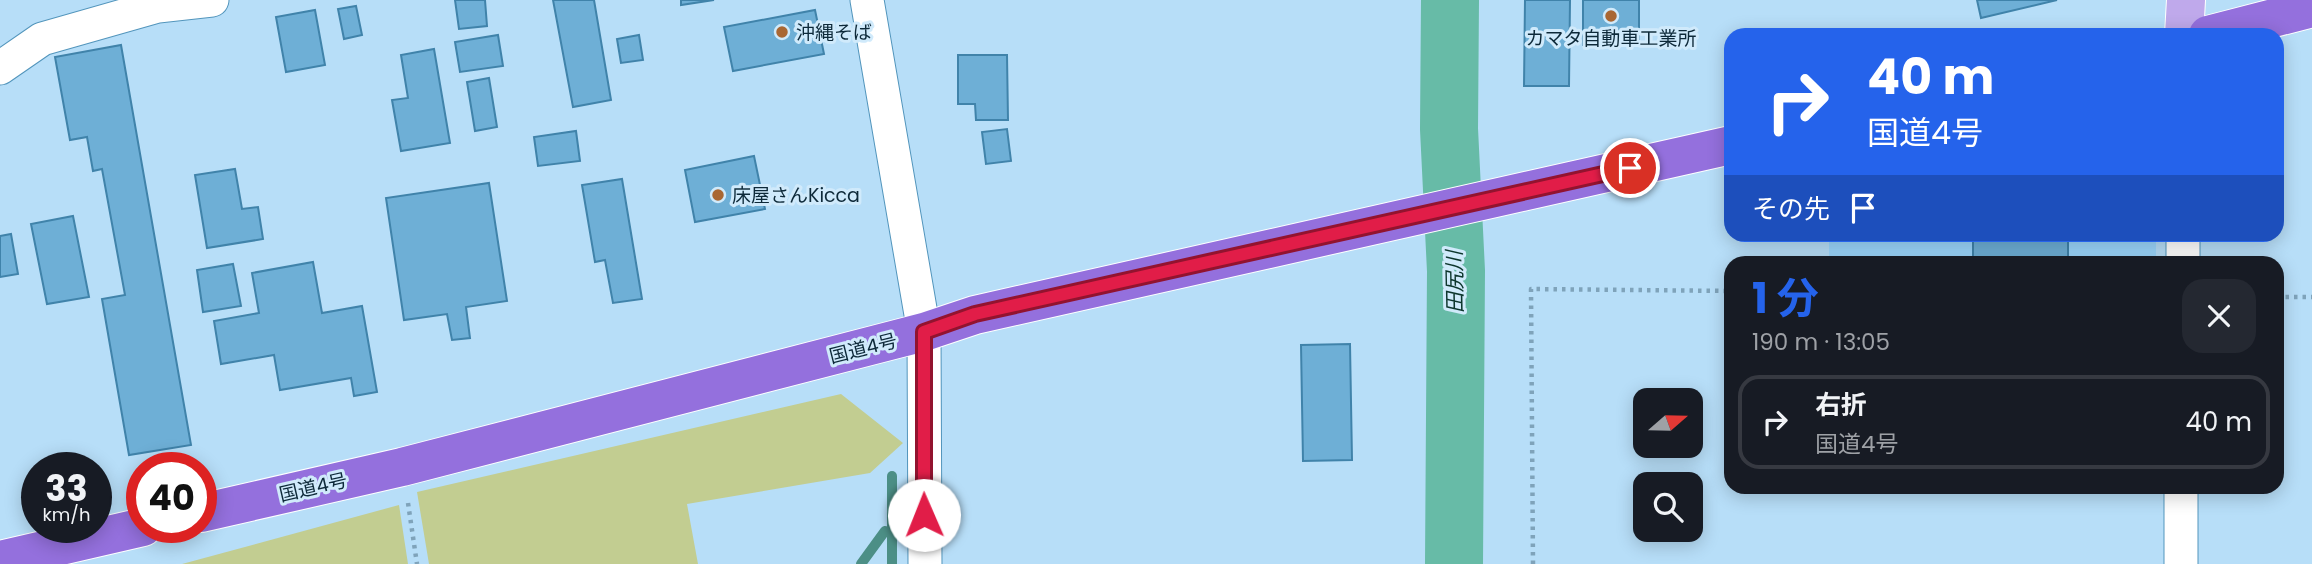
<!DOCTYPE html>
<html lang="ja">
<head>
<meta charset="utf-8">
<style>
	:root { --surface:#171b24; --page:#242831; --text:#f1f3f6; --muted:#9ea1a6; --line:#363941; --accent:#2563eb }
	body { margin:0; font-family:Poppins,"Noto Sans JP",sans-serif; background:var(--page); color:var(--text); height:100vh; display:flex; flex-direction:column; font-size:26px; white-space:nowrap }
	* { box-sizing:border-box; margin:0 }
	p { font-size:23px; color:var(--muted) }
	.icon { flex:none; width:38px; height:38px; fill:none; stroke:currentColor; stroke-width:2; stroke-linecap:round; stroke-linejoin:round }
	.map { position:relative; flex:1; overflow:hidden }
	.panel { position:absolute; left:1724px; top:256px; width:560px; height:238px; display:flex; flex-direction:column; background:var(--surface); border-radius:21px; box-shadow:0 4px 18px #0003 }
	.panel>* { flex:none }
	.guide { position:absolute; left:1724px; top:28px; width:560px; height:214px; border-radius:21px; box-shadow:0 4px 18px #0003; background:#2563eb; color:#fff; overflow:hidden }
	.needle { width:46px; rotate:70deg }
	.tools { position:absolute; left:1633px; top:388px; display:grid; gap:14px }
	.tools a { display:grid; place-items:center; width:70px; height:70px; border-radius:14px; background:var(--surface); box-shadow:0 4px 18px #0003; font-size:35px }
	.speed { position:absolute; left:21px; top:452px; display:flex; gap:14px; font-size:35px; font-weight:700; text-align:center }
	.speed>* { display:grid; place-content:center; width:91px; height:91px; border-radius:50%; background:var(--surface); box-shadow:0 4px 18px #0003; line-height:1 }
	.speed small { font-size:18px; font-weight:400 }
	.speed .limit { border:10px solid #d22; background:#fff; color:#111 }
	.pin { position:absolute; display:grid; place-items:center; width:60px; height:60px; color:#fff; margin:-30px; border:4px solid #fff; border-radius:50%; box-shadow:0 2px 7px #0007 }
	.me { position:absolute; width:77px; margin:-38px; rotate:359deg; stroke-linejoin:round; filter:drop-shadow(0 0 5px #0008) }
	.turn { display:flex; align-items:center; gap:24px; height:147px; padding:0 28px; font-size:32px }
	.turn .icon { width:91px; height:91px; stroke-width:2.5 }
	.turn b { display:block; font-size:49px; line-height:60px }
	.then { display:flex; align-items:center; height:66px; padding:0 28px; background:#0003; gap:14px; font-size:26px }
	.round { display:grid; place-items:center; flex:none; width:74px; height:74px; border-radius:21px; background:var(--page) }
	.head { display:flex; align-items:center; justify-content:space-between; height:119px; padding:0 28px }
	h1 { font-size:42px; font-weight:700; line-height:52px; color:var(--accent) }
	ul { padding:0; list-style:none }
	li { display:flex; align-items:center; gap:21px; height:94px; margin:0 14px 10px; padding:0 14px; border:4px solid var(--line); border-radius:21px }
	li div { flex:1 }
	li b { display:block; font-size:26px }
	li em { font-style:normal }
	.map>svg:first-child { display:block }
	.built { fill:#9bd6fc }
	.green { fill:#c2cd91 }
	.lines { fill:none; stroke-linecap:round; stroke-linejoin:round }
	.stream { stroke:#4c8f86; stroke-width:10 }
	.river { stroke:#67bba7; stroke-width:58 }
	.building { fill:#6eafd6; stroke:#4083aa; stroke-width:2 }
	.minor-casing { stroke:#5295bc; stroke-width:35 }
	.major-casing { stroke:#fff; stroke-width:40 }
	.highway-casing { stroke:#fff; stroke-width:40 }
	.path { stroke:#7fa3ba; stroke-width:4.5; stroke-dasharray:3.5 5; stroke-linecap:butt }
	.minor { stroke:#fff; stroke-width:33 }
	.major { stroke:#bfa9eb; stroke-width:38 }
	.highway { stroke:#9470dd; stroke-width:38 }
	.route-casing { stroke:#92132f; stroke-width:18 }
	.route { stroke:#e11d48; stroke-width:12 }
	.poi-dot { fill:#a96733; stroke:#d0eafb; stroke-width:2.5 }
	.labels { text-anchor:middle; stroke-width:6; stroke-linejoin:round; paint-order:stroke }
	.poi-label { font-size:19px; fill:#0d2939; stroke:#d0eafb; text-anchor:start }
	.street-label { font-size:19px; fill:#0d2939; stroke:#d0eafb }
	.water-label { font-size:21px; font-style:italic; fill:#0d362d; stroke:#d0eafb }
</style>
</head>
<body>
<div class="map">
<svg width="2312" height="564" viewBox="0 0 2312 564">
	<rect width="100%" height="100%" fill="#b7def8"/>
	<path class="built" d="M 1829,235 L 2156,235 L 2156,262 L 1829,261 Z"/>
	<g class="green">
		<path d="M 841,394 L 903,443 L 870,473 L 687,504 L 698,564 L 429,564 L 417,492 Z"/>
		<path d="M 399,505 L 408,564 L 182,564 Z"/>
	</g>
	<g class="lines">
		<g class="stream">
			<path d="M 892,476 L 892,564"/>
			<path d="M 861,564 L 885,531"/>
		</g>
		<path class="river" d="M 1450,0 L 1449,129 L 1456,271 L 1454,564"/>
	</g>
	<g class="building">
		<path d="M 455,0 L 485,0 L 487,26 L 459,29 Z"/>
		<path d="M 553,0 L 594,0 L 611,100 L 573,107 Z"/>
		<path d="M 681,0 L 714,0 L 681,5 Z"/>
		<path d="M 1525,0 L 1570,0 L 1569,86 L 1524,86 Z"/>
		<rect x="1583" y="0" width="56" height="45"/>
		<path d="M 1977,0 L 2057,0 L 1981,18 Z"/>
		<path d="M 356,6 L 362,35 L 344,39 L 338,9 Z"/>
		<path d="M 315,10 L 325,65 L 286,72 L 276,17 Z"/>
		<path d="M 815,10 L 824,54 L 733,71 L 724,27 Z"/>
		<path d="M 498,35 L 503,66 L 460,72 L 455,42 Z"/>
		<path d="M 639,35 L 643,60 L 621,63 L 617,39 Z"/>
		<path d="M 121,45 L 191,445 L 129,455 L 102,299 L 125,295 L 102,169 L 93,171 L 87,137 L 70,140 L 55,57 Z"/>
		<path d="M 434,49 L 450,143 L 401,151 L 392,100 L 408,98 L 401,55 Z"/>
		<path d="M 958,55 L 1007,55 L 1008,120 L 976,120 L 975,104 L 958,104 Z"/>
		<path d="M 489,78 L 497,127 L 475,131 L 467,82 Z"/>
		<path d="M 1007,129 L 1011,161 L 986,164 L 982,132 Z"/>
		<path d="M 576,131 L 580,161 L 538,166 L 534,137 Z"/>
		<path d="M 754,156 L 765,209 L 695,222 L 685,170 Z"/>
		<path d="M 235,169 L 242,209 L 258,207 L 263,239 L 207,248 L 195,175 Z"/>
		<path d="M 622,179 L 642,299 L 613,303 L 605,260 L 595,262 L 582,185 Z"/>
		<path d="M 489,183 L 507,301 L 466,307 L 470,338 L 452,340 L 447,314 L 404,320 L 386,198 Z"/>
		<path d="M 73,216 L 89,297 L 47,304 L 31,224 Z"/>
		<path d="M 11,234 L 18,274 L 0,277 L 0,236 Z"/>
		<rect x="1973" y="234" width="95" height="28"/>
		<path d="M 313,262 L 322,313 L 362,306 L 377,392 L 354,396 L 351,378 L 280,390 L 274,355 L 221,364 L 214,321 L 259,313 L 252,273 Z"/>
		<path d="M 233,264 L 241,306 L 203,312 L 197,270 Z"/>
		<path d="M 1350,344 L 1352,460 L 1303,461 L 1301,345 Z"/>
	</g>
	<g class="lines">
		<defs>
			<g id="minor">
				<path d="M 867,0 L 924,332 L 925,564"/>
				<path d="M 0,68 L 42,39 L 158,6 L 212,0"/>
				<path d="M 2183,262 L 2183,234"/>
				<path d="M 2181,564 L 2181,486"/>
			</g>
			<path id="major" d="M 2184,35 L 2186,0"/>
			<g id="highway">
				<path d="M 2208,35 L 2312,8"/>
				<path d="M 201,513 L 402,467 L 924,332 L 975,315 L 1731,145"/>
				<path d="M 0,560 L 143,527"/>
			</g>
		</defs>
		<use href="#minor" class="minor-casing"/>
		<use href="#major" class="major-casing"/>
		<use href="#highway" class="highway-casing"/>
		<g class="path">
			<path d="M 2277,297 L 2312,297"/>
			<path d="M 408,503 L 417,564"/>
			<path d="M 1533,564 L 1531,289 L 1731,291"/>
		</g>
		<use href="#minor" class="minor"/>
		<use href="#major" class="major"/>
		<use href="#highway" class="highway"/>
	</g>
	<g class="lines">
		<defs>
			<path id="route" d="M 924,515 L 924,332 L 975,314 L 1630,168"/>
		</defs>
		<use href="#route" class="route-casing"/>
		<use href="#route" class="route"/>
	</g>
	<g class="poi-dot">
		<circle cx="1611" cy="16" r="7"/>
		<circle cx="782" cy="32" r="7"/>
		<circle cx="718" cy="195" r="7"/>
	</g>
	<g class="labels">
		<g class="poi-label">
			<text x="796" y="39">沖縄そば</text>
			<text x="1611" y="45" text-anchor="middle">カマタ自動車工業所</text>
			<text x="732" y="202">床屋さんKicca</text>
		</g>
		<g class="street-label">
			<text transform="translate(863 348) rotate(-14)" y="7">国道4号</text>
			<text transform="translate(313 487) rotate(-13)" y="7">国道4号</text>
		</g>
		<g class="water-label">
			<text transform="translate(1455 282) rotate(-91)" y="7">田尻川</text>
		</g>
	</g>
</svg>
<div class="tools">
<a><svg class="needle" viewBox="-14 -14 28 28"><path d="M0-13l5 13h-10z" fill="#e53935"/><path d="M0 13l5-13h-10z" fill="#9ea1a6"/></svg></a>
<a><svg class="icon" aria-label="search" viewBox="0 0 24 24"><circle cx="10" cy="10" r="6"/><path d="M15 15l6 6"/></svg></a>
</div>
<div class="speed"><div>33<small>km/h</small></div><div class="limit">40</div></div>
<div class="pin" style="left:1630px;top:168px;background:#d93025"><svg class="icon" aria-label="arrive" viewBox="0 0 24 24"><path d="M6 21V4h12l-3 4 3 4H6"/></svg></div>
<svg class="me" style="left:924px;top:515px" viewBox="-20 -20 40 40"><circle r="19" fill="#fff"/><path d="M0-13L10 11 0 6-10 11z" fill="#e11d48"/></svg>
<div class="guide">
<div class="turn"><svg class="icon" aria-label="right" viewBox="0 0 24 24"><path d="M7 20v-9h11M14 6l5 5-5 5"/></svg><div><b>40 m</b>国道4号</div></div>
<div class="then">その先<svg class="icon" aria-label="arrive" viewBox="0 0 24 24"><path d="M6 21V4h12l-3 4 3 4H6"/></svg></div>
</div>
<section class="panel">
<div class="head"><div><h1>1 分</h1><p>190 m · 13:05</p></div><a class="round"><svg class="icon" aria-label="close" viewBox="0 0 24 24"><path d="M6 6l12 12M18 6L6 18"/></svg></a></div>
<ul>
<li><svg class="icon" aria-label="right" viewBox="0 0 24 24"><path d="M7 20v-9h11M14 6l5 5-5 5"/></svg><div><b>右折</b><p>国道4号</p></div><em>40 m</em></li>
</ul>
</section>
</div>
</body>
</html>
